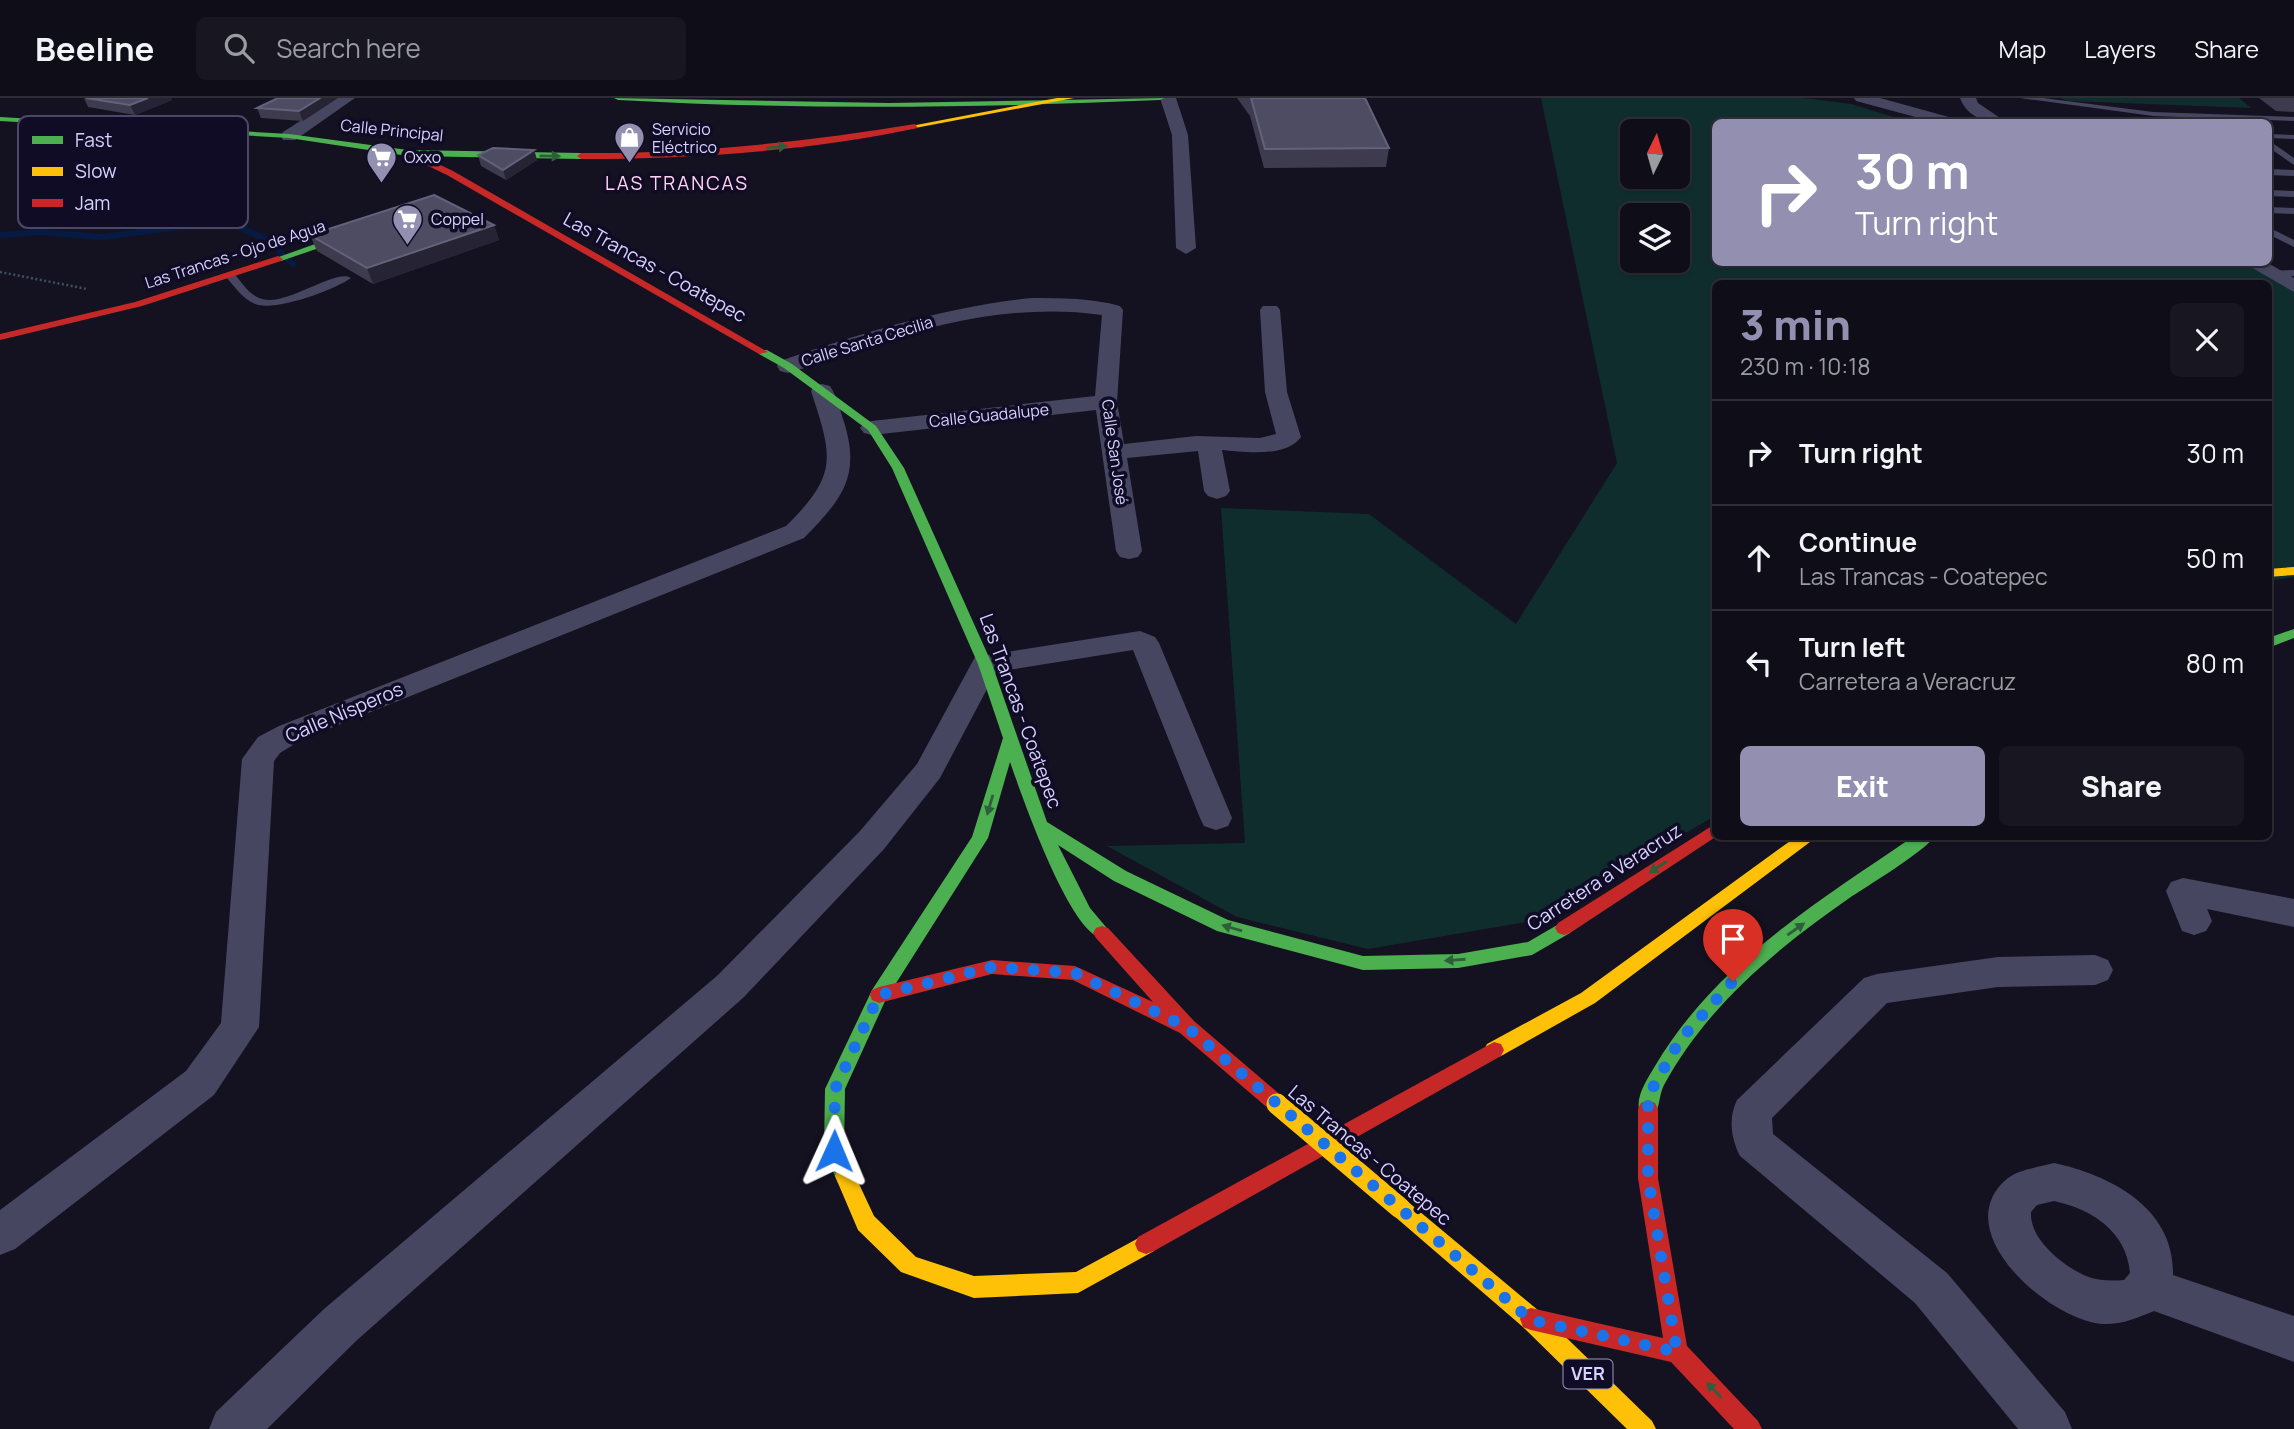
<!DOCTYPE html>
<html lang="en">
<head>
<meta charset="utf-8">
<style>
	:root { --surface:#0f0e18; --page:#181721; --text:#f1f3f6; --muted:#9b9ca2; --line:#2f2e37; --accent:#938fb1 }
	body { margin:0; font-family:Manrope,sans-serif; background:var(--page); color:var(--text); height:100vh; display:flex; flex-direction:column; font-size:26px; white-space:nowrap }
	* { box-sizing:border-box; margin:0 }
	p { font-size:23px; color:var(--muted) }
	.icon { flex:none; width:38px; height:38px; fill:none; stroke:currentColor; stroke-width:2; stroke-linecap:round; stroke-linejoin:round }
	.map { position:relative; flex:1; overflow:hidden }
	.panel { position:absolute; left:1712px; top:182px; width:560px; height:560px; display:flex; flex-direction:column; background:var(--surface); border-radius:10px; box-shadow:0 2px 5px #0004,0 0 0 2px var(--line) }
	.panel>* { flex:none }
	.top-card { position:absolute; left:1712px; top:21px; width:560px; height:147px; border-radius:10px; box-shadow:0 2px 5px #0004,0 0 0 2px var(--line); background:#938fb1; color:#fff; overflow:hidden }
	.needle { width:46px; rotate:5deg }
	.controls { position:absolute; left:1620px; top:21px; display:grid; gap:14px }
	.controls a { display:grid; place-items:center; width:70px; height:70px; border-radius:10px; background:var(--surface); box-shadow:0 2px 5px #0004,0 0 0 2px var(--line); font-size:35px }
	.pin { position:absolute; display:grid; place-items:center; width:60px; height:60px; color:#fff; margin:-72px -30px; border-radius:50% 50% 50% 0; rotate:-45deg; box-shadow:0 0 7px #0007 }
	.pin .icon { rotate:45deg }
	.me { position:absolute; width:77px; margin:-38px; rotate:1deg; stroke-linejoin:round; filter:drop-shadow(0 0 5px #0008) }
	.turn { display:flex; align-items:center; gap:24px; height:147px; padding:0 28px; font-size:32px }
	.turn .icon { width:91px; height:91px; stroke-width:2.5 }
	.turn b { display:block; font-size:49px; line-height:60px }
	.round { display:grid; place-items:center; flex:none; width:74px; height:74px; border-radius:10px; background:var(--page) }
	.summary { display:flex; align-items:center; justify-content:space-between; height:119px; padding:0 28px }
	h1 { font-size:42px; font-weight:800; line-height:52px; color:var(--accent) }
	.button { display:flex; gap:14px; margin-top:auto; padding:14px 28px }
	.button a { flex:1; height:80px; border-radius:10px; background:var(--accent); color:#fff; font-size:28px; font-weight:800; line-height:80px; text-align:center }
	.button a+a { background:var(--page); color:var(--text) }
	ul { padding:0; list-style:none }
	li { display:flex; align-items:center; gap:21px; height:105px; padding:0 28px; border-top:2px solid var(--line) }
	li div { flex:1 }
	li b { display:block; font-size:26px }
	li em { font-style:normal }
	header { display:flex; align-items:center; gap:42px; box-sizing:border-box; height:98px; padding:0 35px; background:var(--surface); border-bottom:2px solid var(--line) }
	header strong { font-size:33px }
	nav { display:flex; gap:38px; margin-inline-start:auto; font-size:24px }
	.search { width:490px; height:63px; background:var(--page); display:flex; align-items:center; gap:18px; box-sizing:border-box; padding:0 24px; border-radius:10px; color:var(--muted); font-size:26px }
	.map>svg:first-child { display:block }
	.green { fill:#102d2e; fill-rule:evenodd }
	.lines { fill:none; stroke-linecap:round; stroke-linejoin:round }
	.stream { stroke:#051b43; stroke-width:6 }
	.path { stroke:#415061; stroke-width:2.5; stroke-dasharray:2 2.5; stroke-linecap:butt }
	.lane { fill:#474661; fill-rule:evenodd }
	.street { fill:#474661; fill-rule:evenodd }
	.fast { fill:#4caf50; fill-rule:evenodd }
	.slow { fill:#ffc107; fill-rule:evenodd }
	.jam { fill:#c62828; fill-rule:evenodd }
	.slow-bridge { stroke:#ffc107; stroke-width:21 }
	.wall { fill:#3e3b4f }
	.shaded-wall { fill:#262434 }
	.building { fill:#4e4c62; stroke:#64617b; stroke-width:2 }
	.oneway { fill:#2e5e3b }
	.route { stroke:#1a73e8; stroke-width:12; stroke-dasharray:0 21.6 }
	.labels { text-anchor:middle; stroke-width:7; stroke-linejoin:round; paint-order:stroke }
	.far-poi-label { font-size:16px; fill:#d7d2ff; stroke:#110c26; text-anchor:start }
	.far-street-label { font-size:16px; fill:#d7d2ff; stroke:#110c26 }
	.shield { fill:#110c26; stroke:#9c97be; stroke-width:2 }
	.shield-label { font-size:18px; font-weight:bold; fill:#d7d2ff }
	.far-quarter-label { font-size:19px; letter-spacing:2px; fill:#ffd4ef; stroke:#110c26 }
	.street-label { font-size:19px; fill:#d7d2ff; stroke:#110c26 }
	.key { fill:#110c26; stroke:#4c4767; stroke-width:2 }
	.key-label { font-size:19px; fill:#d7d2ff }
</style>
</head>
<body>
<header>
<strong>Beeline</strong>
<div class="search"><svg class="icon" aria-label="search" viewBox="0 0 24 24"><circle cx="10" cy="10" r="6"/><path d="M15 15l6 6"/></svg>Search here</div>
<nav><a>Map</a><a>Layers</a><a>Share</a></nav>
</header>
<div class="map">
<svg width="2294" height="1331" viewBox="0 0 2294 1331">
	<rect width="100%" height="100%" fill="#141220"/>
	<g class="green">
		<path d="M 1541,0 L 1803,0 L 1851,6 L 1910,24 L 1715,24 L 1715,164 L 2241,164 L 2294,191 L 2294,479 L 2268,483 L 2268,186 L 1715,186 L 1715,718 L 1532,823 L 1368,851 L 1237,819 L 1107,748 L 1245,745 L 1221,410 L 1369,416 L 1516,526 L 1617,365 ZM 1633,33 L 1678,33 L 1678,79 L 1633,79 ZM 1633,117 L 1678,117 L 1678,163 L 1633,163 Z"/>
		<path d="M 2059,0 L 2239,0 L 2251,10 L 2069,3 Z"/>
	</g>
	<g class="lines">
		<path class="stream" d="M 0,137 L 40,134 L 102,139 L 204,126 L 234,127 L 264,140 L 293,166"/>
		<path class="path" d="M 0,174 L 87,191"/>
		<g class="lane">
			<path d="M 2020,0 L 2043,0 L 2153,14 L 2294,19 L 2294,23 L 2153,18 Z"/>
			<path d="M 2046,19 L 2123,19 L 2127,21 L 2123,23 L 2017,24 Z"/>
			<path d="M 2268,36 L 2294,37 L 2294,41 L 2268,40 Z"/>
			<path d="M 2268,42 L 2294,60 L 2294,67 L 2268,49 Z"/>
			<path d="M 2268,71 L 2294,72 L 2294,78 L 2268,77 Z"/>
			<path d="M 2268,92 L 2294,93 L 2294,99 L 2268,98 Z"/>
			<path d="M 2268,109 L 2294,110 L 2294,116 L 2268,115 Z"/>
			<path d="M 2268,129 L 2294,142 L 2294,149 L 2268,136 Z"/>
			<path d="M 2294,172 L 2294,178 L 2272,179 L 2267,176 L 2272,173 Z"/>
			<path d="M 226,175 L 234,175 C 241,184 250,198 262,201 C 286,209 336,170 351,180 C 334,192 275,214 255,206 C 243,201 234,188 226,179 Z"/>
		</g>
		<g class="street">
			<path d="M 336,0 L 355,0 L 295,42 L 283,42 L 281,38 L 283,34 Z"/>
			<path d="M 1160,0 L 1176,0 L 1188,37 L 1196,150 L 1186,156 L 1176,150 L 1172,37 Z"/>
			<path d="M 1854,0 L 1880,0 L 1956,21 L 1958,24 L 1934,24 L 1856,3 Z"/>
			<path d="M 1960,0 L 1976,0 L 1978,5 L 2006,24 C 1987,26 1967,19 1960,0 Z"/>
			<path d="M 2242,164 L 2266,164 L 2294,180 L 2294,194 Z"/>
			<path d="M 1032,200 C 1062,200 1091,200 1120,208 L 1123,212 L 1117,304 L 1124,346 L 1196,338 L 1260,340 L 1276,336 L 1265,294 L 1260,212 L 1263,208 L 1277,208 L 1280,212 L 1287,294 L 1301,339 C 1286,360 1244,354 1222,352 L 1230,393 L 1226,398 L 1217,401 L 1208,398 L 1204,393 L 1198,353 L 1127,360 L 1142,453 L 1138,459 L 1129,461 L 1120,459 L 1116,453 L 1096,312 L 872,337 L 864,335 L 860,330 L 864,325 L 872,323 L 1095,298 L 1102,217 C 1024,206 949,222 875,246 C 846,255 817,267 788,275 L 780,273 L 777,268 L 780,263 C 863,235 944,209 1032,200 Z"/>
			<path d="M 822,286 L 830,288 C 837,298 840,312 844,324 C 861,379 842,401 804,440 L 301,642 L 280,655 L 274,663 L 259,929 L 214,997 L 15,1151 L 0,1157 L 0,1112 L 186,973 L 221,925 L 242,661 L 258,639 L 279,628 L 786,428 C 838,377 833,360 811,293 L 814,288 Z"/>
			<path d="M 1140,533 L 1155,539 L 1159,545 L 1232,720 L 1228,728 L 1216,732 L 1204,728 L 1200,720 L 1133,552 L 996,574 L 940,680 L 884,751 L 744,899 L 356,1243 L 267,1331 L 209,1331 L 216,1314 L 324,1211 L 718,877 L 860,733 L 917,666 L 975,559 Z"/>
			<path d="M 2183,780 L 2294,801 L 2294,829 L 2207,811 L 2212,823 L 2206,833 L 2194,837 L 2182,833 L 2166,793 L 2171,784 Z"/>
			<path d="M 2095,857 L 2108,862 L 2113,872 L 2108,882 L 2095,887 L 1998,889 L 1887,905 L 1772,1020 L 1773,1036 L 1947,1175 L 2065,1314 L 2072,1331 L 2018,1331 L 1915,1205 L 1740,1058 C 1731,1040 1728,1020 1737,1002 L 1864,880 L 1877,876 L 1998,859 Z"/>
			<path d="M 2054,1065 C 2110,1077 2175,1110 2173,1177 L 2294,1218 L 2294,1264 L 2154,1213 C 2137,1220 2121,1227 2102,1226 C 2047,1221 1945,1131 2008,1080 C 2020,1071 2040,1069 2054,1065 ZM 2054,1103 C 2092,1111 2127,1134 2130,1175 L 2124,1182 C 2111,1183 2098,1183 2086,1178 C 2063,1168 2029,1141 2031,1114 L 2037,1107 Z"/>
		</g>
		<g class="fast">
			<path d="M 614,0 L 889,5 L 1164,0 L 1160,2 C 979,10 799,12 618,2 Z"/>
			<path d="M 0,19 L 289,36 L 408,52 L 581,55 L 585,58 L 581,61 L 408,58 L 289,40 L 0,23 Z"/>
			<path d="M 363,129 L 366,130 L 366,134 L 281,163 L 273,161 Z"/>
			<path d="M 759,252 L 767,252 L 792,266 L 876,328 L 904,370 L 992,566 L 1047,724 L 1126,773 L 1228,822 L 1363,858 L 1458,856 L 1528,844 L 1564,823 L 1570,825 L 1573,830 L 1570,835 L 1532,857 L 1458,870 L 1363,872 L 1217,833 L 1114,783 L 1058,747 L 1090,810 L 1111,835 L 1108,840 C 1074,851 1020,692 1010,664 L 988,740 L 886,901 L 845,991 L 844,1053 L 855,1078 L 852,1085 L 845,1087 L 838,1085 L 824,1053 L 825,991 L 872,892 L 972,739 L 1003,640 L 978,566 L 892,370 L 868,332 L 784,270 L 759,256 Z"/>
			<path d="M 2294,531 L 2294,540 L 2268,550 L 2268,540 Z"/>
			<path d="M 1914,738 L 1935,738 C 1924,754 1867,788 1848,801 C 1775,852 1707,908 1664,987 C 1659,997 1660,1007 1655,1017 L 1648,1020 L 1641,1017 C 1633,1001 1647,982 1655,968 C 1716,865 1818,804 1914,738 Z"/>
		</g>
		<g class="slow">
			<path d="M 1057,0 L 1074,0 L 915,30 L 911,28 Z"/>
			<path d="M 2294,469 L 2294,477 L 2268,479 L 2268,471 Z"/>
			<path d="M 1797,738 L 1818,738 L 1595,905 L 1501,958 L 1494,960 L 1487,958 L 1484,952 L 1487,946 L 1581,895 Z"/>
			<path d="M 845,1069 L 852,1071 L 874,1118 L 916,1159 L 974,1178 L 1076,1174 L 1146,1136 L 1154,1139 L 1157,1146 L 1154,1153 L 1078,1195 L 974,1200 L 901,1174 L 858,1132 L 835,1078 L 838,1071 Z"/>
			<path d="M 1400,1100 L 1407,1103 L 1539,1213 L 1652,1323 L 1656,1331 L 1627,1331 L 1523,1229 L 1393,1117 L 1389,1110 L 1393,1103 Z"/>
		</g>
		<g class="jam">
			<path d="M 915,26 L 918,30 C 808,53 693,61 581,61 L 577,58 L 581,55 C 694,56 804,44 915,26 Z"/>
			<path d="M 405,53 L 411,53 L 453,73 L 768,254 L 759,256 L 447,77 L 405,57 Z"/>
			<path d="M 278,158 L 283,161 L 281,163 L 142,208 L 0,242 L 0,236 L 135,204 Z"/>
			<path d="M 1715,726 L 1715,738 L 1717,738 L 1570,835 L 1564,837 L 1558,835 L 1555,830 L 1558,825 Z"/>
			<path d="M 1102,828 L 1108,830 L 1194,923 L 1284,1000 L 1287,1006 L 1284,1012 L 1277,1015 L 1270,1012 L 1180,935 L 1073,882 L 992,876 L 879,905 L 872,902 L 870,897 L 872,892 L 879,889 L 992,862 L 1075,868 L 1153,904 L 1096,840 L 1093,835 L 1096,830 Z"/>
			<path d="M 1494,944 L 1501,946 L 1504,952 L 1501,958 L 1154,1153 L 1146,1156 L 1138,1153 L 1135,1146 L 1138,1139 Z"/>
			<path d="M 1648,1002 L 1655,1005 L 1658,1011 L 1658,1080 L 1687,1248 L 1758,1323 L 1762,1331 L 1734,1331 L 1671,1264 L 1531,1232 L 1523,1229 L 1520,1221 L 1523,1213 L 1531,1210 L 1663,1240 L 1638,1080 L 1638,1011 L 1641,1005 Z"/>
		</g>
		<path class="slow-bridge" d="M 1277,1006 L 1400,1110"/>
	</g>
	<g class="wall">
		<path d="M 84,0 L 172,2 L 135,17 L 88,9 Z"/>
		<path d="M 278,0 L 338,0 L 303,23 L 261,20 L 257,10 Z"/>
		<path d="M 1237,0 L 1251,0 L 1389,50 L 1386,69 L 1264,70 L 1250,18 Z"/>
		<path d="M 2259,0 L 2294,0 L 2294,14 L 2276,13 Z"/>
		<path d="M 534,52 L 537,62 L 506,82 L 481,68 L 478,57 Z"/>
		<path d="M 494,127 L 499,142 L 373,186 L 317,153 L 310,137 Z"/>
	</g>
	<g class="shaded-wall">
		<path d="M 148,0 L 171,0 L 172,2 L 135,17 L 130,7 Z"/>
		<path d="M 320,0 L 338,0 L 303,23 L 299,13 Z"/>
		<path d="M 534,52 L 537,62 L 506,82 L 503,72 Z"/>
		<path d="M 494,127 L 499,142 L 373,186 L 367,170 Z"/>
	</g>
	<g class="building">
		<path d="M 86,0 L 148,0 L 130,7 Z"/>
		<path d="M 278,0 L 320,0 L 299,13 L 257,10 Z"/>
		<path d="M 1251,0 L 1365,0 L 1389,50 L 1265,51 Z"/>
		<path d="M 493,50 L 534,52 L 503,72 L 478,57 Z"/>
		<path d="M 434,97 L 494,127 L 367,170 L 310,137 Z"/>
	</g>
	<defs><path id="oneway-solid" d="M-6-.8H1V-3.2L6.5 0L1 3.2V.8H-6Z" transform="scale(1.75)"/></defs>
	<g class="oneway">
		<use href="#oneway-solid" transform="translate(777 49) rotate(-6)"/>
		<use href="#oneway-solid" transform="translate(550 58) rotate(1)"/>
		<use href="#oneway-solid" transform="translate(990 707) rotate(106)"/>
		<use href="#oneway-solid" transform="translate(1658 769) rotate(147)"/>
		<use href="#oneway-solid" transform="translate(1232 830) rotate(-164)"/>
		<use href="#oneway-solid" transform="translate(1796 831) rotate(-35)"/>
		<use href="#oneway-solid" transform="translate(1455 862) rotate(176)"/>
		<use href="#oneway-solid" transform="translate(1714 1292) rotate(-134)"/>
	</g>
	<g class="lines">
		<path class="route" d="M 834,1053 L 835,991 L 879,897 L 992,869 L 1075,875 L 1187,929 L 1531,1222 L 1677,1254 L 1648,1080 L 1648,998 L 1680,942 L 1733,883"/>
	</g>
	<defs>
		<symbol id="shop-pin" viewBox="-11 -11 22 30"><path d="M0 17L-7.5 6A9.5 9.5 0 1 1 7.5 6Z" fill="#938fb1" stroke="#110c26"/><path d="M-5-2.5h2.3a2.7 3.5 0 0 1 5.4 0H5L5.5 6h-11ZM-1.5-2.5h3a1.5 2.3 0 0 0-3 0Z" fill="#fff"/></symbol>
		<symbol id="supermarket-pin" viewBox="-11 -11 22 30"><path d="M0 17L-7.5 6A9.5 9.5 0 1 1 7.5 6Z" fill="#938fb1" stroke="#110c26"/><path d="M-6-5.5h2.5l.6 2H6L4.5 2H-2.5L-4.4-4H-6ZM-1.5 3.2a1.3 1.3 0 1 0 .1 0ZM3 3.2a1.3 1.3 0 1 0 .1 0Z" fill="#fff"/></symbol>
	</defs>
	<g fill-rule="evenodd">
		<use href="#shop-pin" x="612" y="22" width="35" height="47"/>
		<use href="#supermarket-pin" x="364" y="42" width="35" height="47"/>
		<use href="#supermarket-pin" x="390" y="104" width="35" height="47"/>
	</g>
	<g class="labels">
		<g class="far-poi-label">
			<text x="652" y="37">Servicio<tspan x="652" dy="18">Eléctrico</tspan></text>
			<text x="404" y="65">Oxxo</text>
			<text x="431" y="127">Coppel</text>
		</g>
		<g class="far-street-label">
			<text transform="translate(392 32) rotate(6)" y="6">Calle Principal</text>
			<text transform="translate(235 156) rotate(-18)" y="6">Las Trancas - Ojo de Agua</text>
			<text transform="translate(867 243) rotate(-17)" y="6">Calle Santa Cecilia</text>
			<text transform="translate(989 317) rotate(-6)" y="6">Calle Guadalupe</text>
			<text transform="translate(1115 354) rotate(82)" y="6">Calle San José</text>
		</g>
		<rect class="shield" x="1563.5" y="1261.5" width="49" height="29" rx="5"/>
		<g class="shield-label">
			<text x="1588" y="1282">VER</text>
		</g>
		<g class="far-quarter-label">
			<text x="677" y="92">LAS TRANCAS</text>
		</g>
		<g class="street-label">
			<text transform="translate(655 169) rotate(29)" y="7">Las Trancas - Coatepec</text>
			<text transform="translate(1021 613) rotate(70)" y="7">Las Trancas - Coatepec</text>
			<text transform="translate(344 614) rotate(-23)" y="7">Calle Nísperos</text>
			<text transform="translate(1604 779) rotate(-33)" y="7">Carretera a Veracruz</text>
			<text transform="translate(1370 1057) rotate(40)" y="7">Las Trancas - Coatepec</text>
		</g>
	</g>
	<rect x="18" y="18" width="230" height="112" rx="10" class="key"/>
	<rect x="32" y="38" width="31" height="8" fill="#4caf50"/>
	<rect x="32" y="69" width="31" height="9" fill="#ffc107"/>
	<rect x="32" y="101" width="31" height="8" fill="#c62828"/>
	<g class="key-label">
		<text x="75" y="49">Fast</text>
		<text x="75" y="80">Slow</text>
		<text x="75" y="112">Jam</text>
	</g>
</svg>
<div class="controls">
<a><svg class="needle" viewBox="-14 -14 28 28"><path d="M0-13l5 13h-10z" fill="#e53935"/><path d="M0 13l5-13h-10z" fill="#9b9ca2"/></svg></a>
<a><svg class="icon" aria-label="layers" viewBox="0 0 24 24"><path d="M12 4l9 5-9 5-9-5zM3 14l9 5 9-5"/></svg></a>
</div>
<div class="pin" style="left:1733px;top:883px;background:#d93025"><svg class="icon" aria-label="arrive" viewBox="0 0 24 24"><path d="M6 21V4h12l-3 4 3 4H6"/></svg></div>
<svg class="me" style="left:834px;top:1053px" viewBox="-20 -20 40 40"><path d="M0-17L14 15 0 8-14 15z" fill="#1a73e8" stroke="#fff" stroke-width="4"/></svg>
<div class="top-card">
<div class="turn"><svg class="icon" aria-label="right" viewBox="0 0 24 24"><path d="M7 20v-9h11M14 6l5 5-5 5"/></svg><div><b>30 m</b>Turn right</div></div>
</div>
<section class="panel">
<div class="summary"><div><h1>3 min</h1><p>230 m · 10:18</p></div><a class="round"><svg class="icon" aria-label="close" viewBox="0 0 24 24"><path d="M6 6l12 12M18 6L6 18"/></svg></a></div>
<ul>
<li><svg class="icon" aria-label="right" viewBox="0 0 24 24"><path d="M7 20v-9h11M14 6l5 5-5 5"/></svg><div><b>Turn right</b></div><em>30 m</em></li>
<li><svg class="icon" aria-label="ahead" viewBox="0 0 24 24"><path d="M12 20V5M6 11l6-6 6 6"/></svg><div><b>Continue</b><p>Las Trancas - Coatepec</p></div><em>50 m</em></li>
<li><svg class="icon" aria-label="left" viewBox="0 0 24 24"><path d="M17 20v-9H6M10 6l-5 5 5 5"/></svg><div><b>Turn left</b><p>Carretera a Veracruz</p></div><em>80 m</em></li>
</ul>
<div class="button"><a>Exit</a><a>Share</a></div>
</section>
</div>
</body>
</html>
